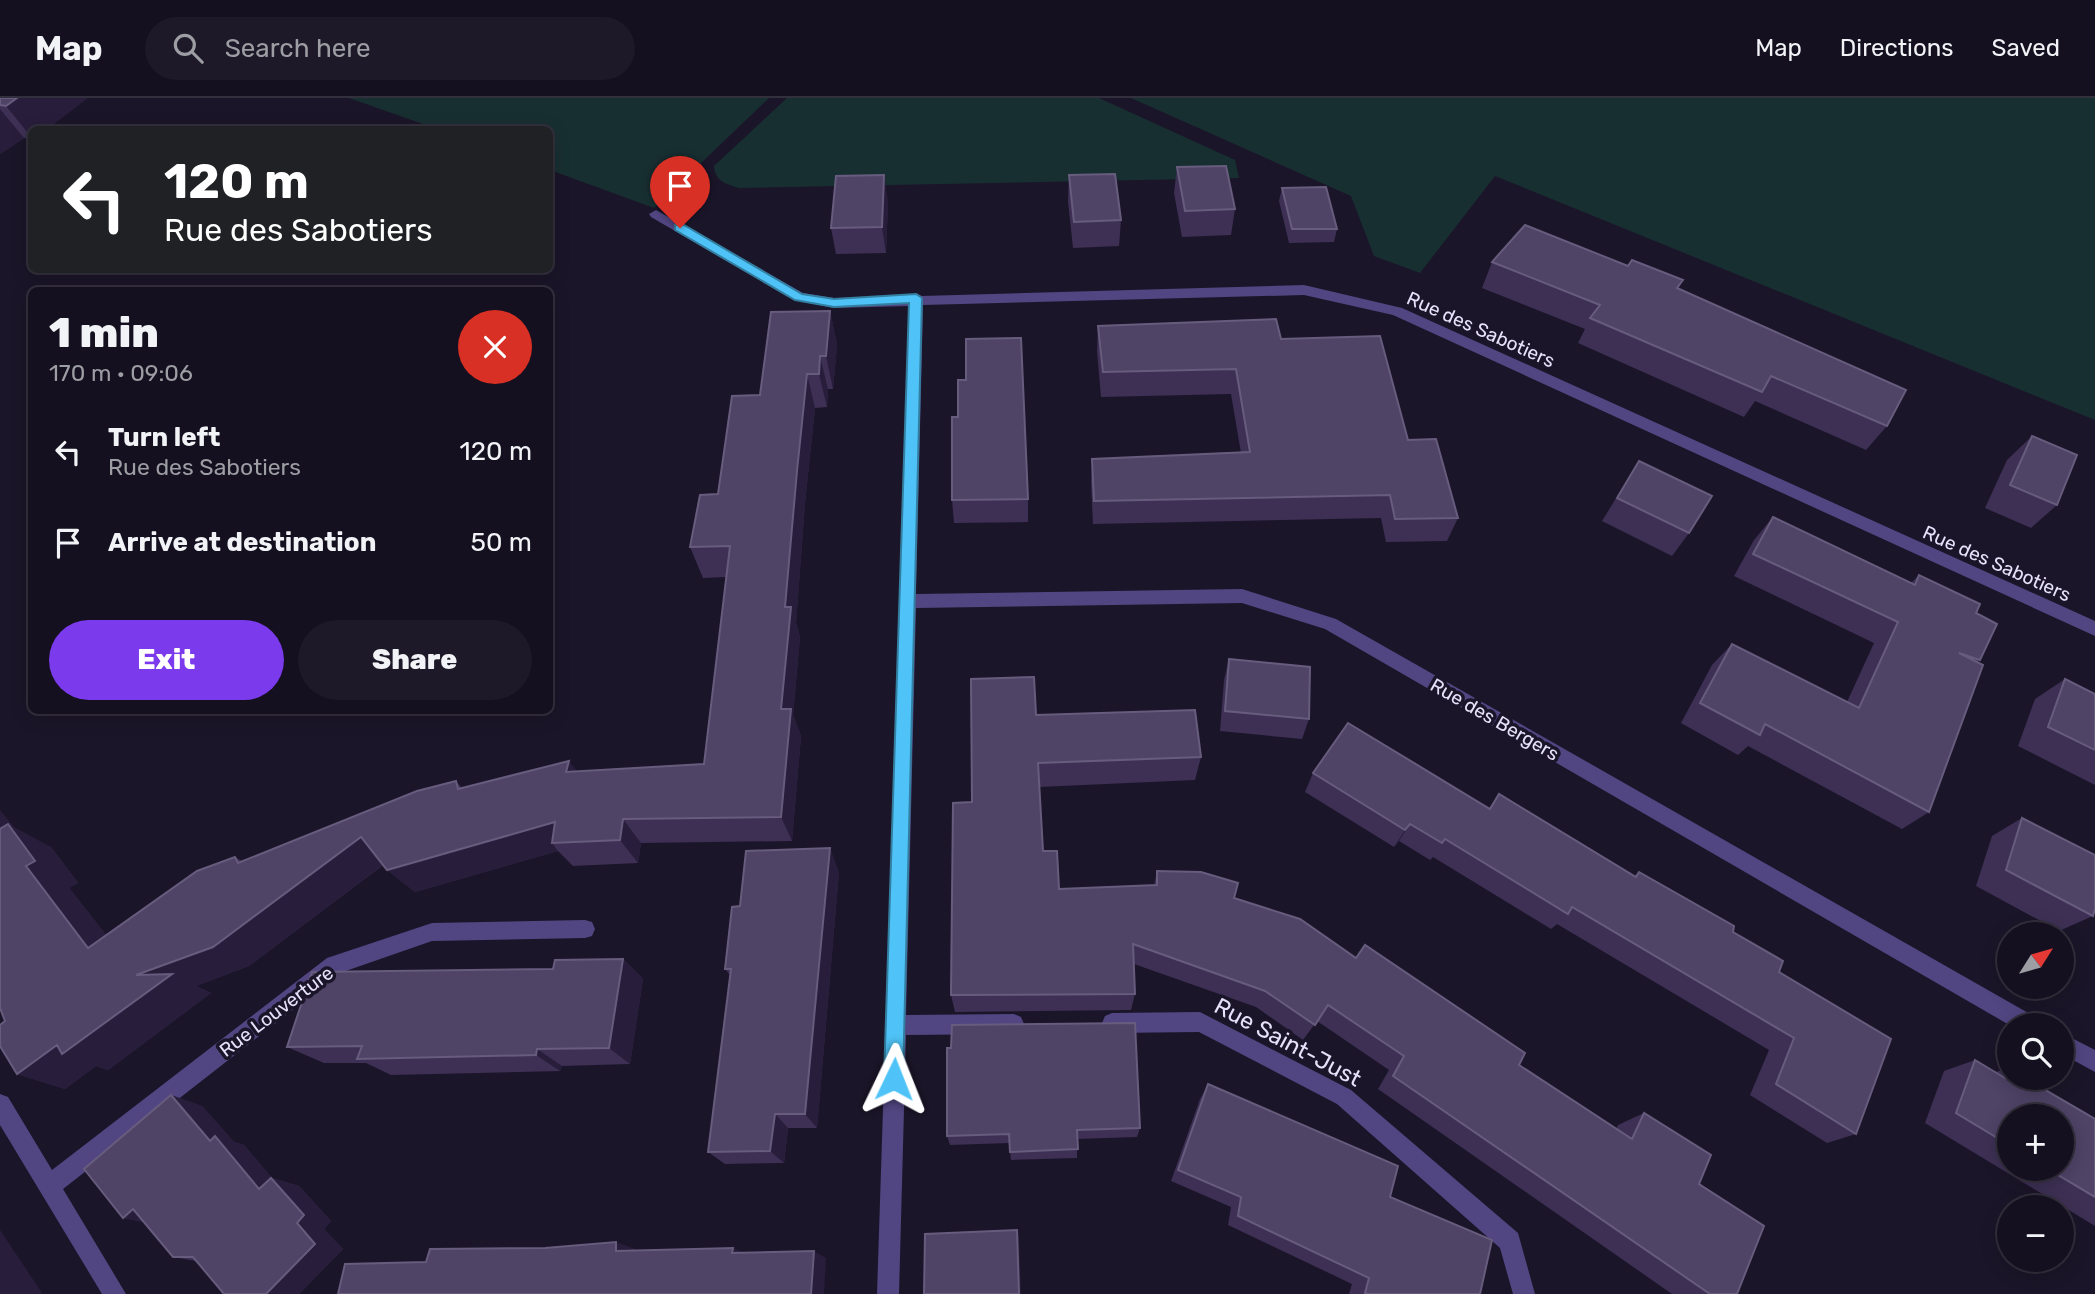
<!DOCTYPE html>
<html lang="en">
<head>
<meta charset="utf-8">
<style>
	:root { --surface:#14101f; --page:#1d1928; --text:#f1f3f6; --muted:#9d9da4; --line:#33303d; --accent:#7c3aed }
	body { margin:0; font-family:Rubik,sans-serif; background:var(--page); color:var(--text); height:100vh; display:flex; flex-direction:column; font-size:26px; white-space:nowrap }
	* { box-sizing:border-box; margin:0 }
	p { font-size:23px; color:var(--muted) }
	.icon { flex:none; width:38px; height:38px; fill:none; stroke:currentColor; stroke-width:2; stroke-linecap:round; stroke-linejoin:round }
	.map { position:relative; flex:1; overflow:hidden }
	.panel { position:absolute; left:28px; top:189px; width:525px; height:427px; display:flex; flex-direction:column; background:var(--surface); border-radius:10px; box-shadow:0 4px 18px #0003,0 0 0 2px var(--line) }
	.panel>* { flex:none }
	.top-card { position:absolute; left:28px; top:28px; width:525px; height:147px; border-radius:10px; box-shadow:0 4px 18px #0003,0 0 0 2px var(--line); background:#202124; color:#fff; overflow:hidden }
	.needle { width:46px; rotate:53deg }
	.buttons { position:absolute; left:1997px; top:824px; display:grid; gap:14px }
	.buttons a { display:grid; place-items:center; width:77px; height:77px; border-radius:50%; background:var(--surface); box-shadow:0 4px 18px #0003,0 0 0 2px var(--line); font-size:35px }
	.pin { position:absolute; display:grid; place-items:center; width:60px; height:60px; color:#fff; margin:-72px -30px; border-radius:50% 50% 50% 0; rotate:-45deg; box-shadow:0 0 7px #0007 }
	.pin .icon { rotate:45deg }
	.me { position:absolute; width:77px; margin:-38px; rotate:2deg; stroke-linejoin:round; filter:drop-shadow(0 0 5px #0008) }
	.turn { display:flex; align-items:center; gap:24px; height:147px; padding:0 21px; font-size:32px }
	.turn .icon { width:91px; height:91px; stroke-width:2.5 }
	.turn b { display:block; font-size:49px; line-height:60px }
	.round { display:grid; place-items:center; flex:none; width:74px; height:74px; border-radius:37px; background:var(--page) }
	.head { display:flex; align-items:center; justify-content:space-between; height:119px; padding:0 21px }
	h1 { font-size:42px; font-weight:800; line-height:52px }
	.primary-button { display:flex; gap:14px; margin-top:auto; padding:14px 21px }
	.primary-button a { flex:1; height:80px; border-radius:42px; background:var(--accent); color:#fff; font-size:28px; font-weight:800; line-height:80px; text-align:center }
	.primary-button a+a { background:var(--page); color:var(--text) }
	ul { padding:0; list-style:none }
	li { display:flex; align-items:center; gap:21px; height:91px; padding:0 21px }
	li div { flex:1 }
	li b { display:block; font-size:26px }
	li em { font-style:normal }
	header { display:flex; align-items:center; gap:42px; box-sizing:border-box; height:98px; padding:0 35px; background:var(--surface); border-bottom:2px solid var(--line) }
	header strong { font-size:33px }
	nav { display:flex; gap:38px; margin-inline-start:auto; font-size:24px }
	.search { width:490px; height:63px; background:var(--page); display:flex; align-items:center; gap:18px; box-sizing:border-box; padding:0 24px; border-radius:38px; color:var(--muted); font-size:26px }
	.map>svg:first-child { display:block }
	.green { fill:#182f32 }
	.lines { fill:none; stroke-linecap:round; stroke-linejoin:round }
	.minor { fill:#514681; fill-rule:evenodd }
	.wall { fill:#3d3054; fill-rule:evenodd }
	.shaded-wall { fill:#281d3b }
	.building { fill:#4f4366; stroke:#675c7d; stroke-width:2 }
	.route { fill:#4fc3f7; stroke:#337fa1; stroke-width:2 }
	.labels { text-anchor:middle; stroke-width:7; stroke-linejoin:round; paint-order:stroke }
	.street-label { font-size:19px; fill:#e7e1fb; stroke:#1b1529 }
	.near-street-label { font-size:23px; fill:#e7e1fb; stroke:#1b1529 }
</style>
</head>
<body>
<header>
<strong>Map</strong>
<div class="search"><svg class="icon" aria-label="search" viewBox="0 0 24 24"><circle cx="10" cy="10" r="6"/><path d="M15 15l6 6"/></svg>Search here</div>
<nav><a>Map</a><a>Directions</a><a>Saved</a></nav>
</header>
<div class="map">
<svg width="2095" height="1196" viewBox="0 0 2095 1196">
	<rect width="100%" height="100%" fill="#1b1529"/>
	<g class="green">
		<path d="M 349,0 L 769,0 L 654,110 L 550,72 L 550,32 L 437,31 Z"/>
		<path d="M 787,0 L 1099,0 L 1235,62 L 1239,80 L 739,90 C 726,86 715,83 714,68 Z"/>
		<path d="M 1131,0 L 2095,0 L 2095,322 L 1495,78 L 1420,175 L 1374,158 L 1351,98 Z"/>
	</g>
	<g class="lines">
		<g class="minor">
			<path d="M 656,112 L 803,195 L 834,200 L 910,198 L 916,195 L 922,198 L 1304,187 L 1402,210 L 2095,523 L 2095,538 L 1393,217 L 1304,197 L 923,207 L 916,496 L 1242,491 L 1336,521 L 2039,921 L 2042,928 L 2011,928 L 1325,531 L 1242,505 L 916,510 L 906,917 L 1014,916 L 1021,919 L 1024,926 L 1021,933 L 1014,936 L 906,937 L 899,1196 L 877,1196 L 909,208 L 834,210 L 794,202 L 651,119 L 649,116 Z"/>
			<path d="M 585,822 L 592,824 L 595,831 L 592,838 L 585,840 L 432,843 L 340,875 L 63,1091 L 126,1196 L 102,1196 L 0,1027 L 0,996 L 8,999 L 52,1072 L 327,860 L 432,825 Z"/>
			<path d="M 1200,914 L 1351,992 L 1518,1135 L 1535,1196 L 1513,1196 L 1500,1150 L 1337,1006 L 1199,934 L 1112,935 L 1105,932 L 1102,925 L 1105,918 L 1112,915 Z"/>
			<path d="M 2062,935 L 2095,952 L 2095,974 L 2062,956 Z"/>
		</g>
	</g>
	<g class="wall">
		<path d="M 0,0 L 32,32 L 32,41 L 24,40 L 0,56 Z"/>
		<path d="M 1177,69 L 1235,111 L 1231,137 L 1182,139 L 1174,95 Z"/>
		<path d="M 1069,77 L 1121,122 L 1119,148 L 1073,150 L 1068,103 Z"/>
		<path d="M 1282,90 L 1337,131 L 1334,144 L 1289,145 L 1279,103 Z"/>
		<path d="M 888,103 L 886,155 L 836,156 L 831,130 Z"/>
		<path d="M 1492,164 L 1683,182 L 1678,191 L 1887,328 L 1866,352 L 1755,303 L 1744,319 L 1578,245 L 1585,231 L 1482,190 Z"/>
		<path d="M 830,213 L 837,247 L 833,291 L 828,291 L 827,309 L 815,310 L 805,405 L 796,525 L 800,539 L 793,617 L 801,638 L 792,743 L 641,745 L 638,765 L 573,768 L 558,753 L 415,794 L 387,772 L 383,767 L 249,868 L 196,888 L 211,895 L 108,972 L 96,968 L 65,991 L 17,976 L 5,923 L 51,749 L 78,785 L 69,790 L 106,837 L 235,759 L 242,763 L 456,683 L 462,690 L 578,674 L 704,666 L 726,479 L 703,480 L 690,449 L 718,396 L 760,297 Z"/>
		<path d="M 1098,228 L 1281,241 L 1408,342 L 1458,420 L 1447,443 L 1386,444 L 1381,420 L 1093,426 L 1091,385 L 1092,361 L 1241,355 L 1231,296 L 1101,299 L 1097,253 Z"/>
		<path d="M 966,282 L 1028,401 L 1028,424 L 954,425 L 952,402 L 958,319 Z"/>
		<path d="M 2032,338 L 2057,407 L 2031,430 L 1985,410 L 2007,362 Z"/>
		<path d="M 1639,363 L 1689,435 L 1672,458 L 1602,423 Z"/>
		<path d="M 1773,419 L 1911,485 L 1919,477 L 1976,515 L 1980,562 L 1977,564 L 1929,714 L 1902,731 L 1748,648 L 1738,657 L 1681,625 L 1712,567 L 1732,546 L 1847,604 L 1874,545 L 1734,478 L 1754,442 Z"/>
		<path d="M 1229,561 L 1309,621 L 1302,641 L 1220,633 L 1224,582 Z"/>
		<path d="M 2065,581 L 2095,596 L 2095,687 L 2018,648 L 2035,601 Z"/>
		<path d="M 1036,617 L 1201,659 L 1195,682 L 1039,689 L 1043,753 L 1059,791 L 1154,787 L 1157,773 L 1234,800 L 1355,860 L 1616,1031 L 1618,1027 L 1644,1015 L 1699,1086 L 1737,1196 L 1672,1196 L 1378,991 L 1389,972 L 1317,923 L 1303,942 L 1256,909 L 1134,866 L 1135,896 L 1131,912 L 955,914 L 951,897 L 972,704 Z"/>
		<path d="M 1313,675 L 1489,710 L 1499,696 L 1634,778 L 1639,774 L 1733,834 L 1779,874 L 1856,1036 L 1827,1045 L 1750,997 L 1769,952 L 1557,826 L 1551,831 L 1433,759 L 1430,762 L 1399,743 L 1394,749 L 1305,694 Z"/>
		<path d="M 2022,720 L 2093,818 L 2059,833 L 1976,788 L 1992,738 Z"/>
		<path d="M 839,774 L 817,1030 L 788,1030 L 784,1065 L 725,1066 L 708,1054 L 730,877 L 725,871 L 740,808 Z"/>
		<path d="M 623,861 L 643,881 L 630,966 L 562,968 L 560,973 L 391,977 L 366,965 L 324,965 L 287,949 L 553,871 Z"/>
		<path d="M 1975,962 L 1996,974 L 2008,970 L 2095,1021 L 2095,1128 L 1925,1025 L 1944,973 ZM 2009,1018 L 2062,1071 L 2009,1071 Z"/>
		<path d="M 1208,986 L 1390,1099 L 1480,1196 L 1349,1196 L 1352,1186 L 1228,1127 L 1231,1109 L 1171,1083 L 1200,1001 Z"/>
		<path d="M 171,997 L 202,1008 L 234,1044 L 244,1047 L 272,1080 L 299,1088 L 331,1123 L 324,1131 L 343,1151 L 299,1196 L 224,1196 L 196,1163 L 173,1159 L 144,1124 L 123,1120 Z"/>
		<path d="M 1140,1030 L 1137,1039 L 1077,1041 L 1077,1060 L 1011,1062 L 1009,1045 L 950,1047 L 947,1038 Z"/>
	</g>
	<g class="shaded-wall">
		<path d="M 17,0 L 88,0 L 46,32 L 32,32 L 32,40 L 6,8 Z"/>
		<path d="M 0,11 L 24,40 L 0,56 Z"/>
		<path d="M 884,77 L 888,103 L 886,155 L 882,129 Z"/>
		<path d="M 830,213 L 837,247 L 833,291 L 826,258 Z"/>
		<path d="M 820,258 L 828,291 L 827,309 L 819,276 Z"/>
		<path d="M 807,276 L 815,310 L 805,405 L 796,525 L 800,539 L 793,617 L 801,638 L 792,743 L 781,719 L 781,611 L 785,509 L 797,373 Z"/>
		<path d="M 569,663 L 589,688 L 566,674 Z"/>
		<path d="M 0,712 L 14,729 L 51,749 L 78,785 L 69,790 L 131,869 L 88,850 L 0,739 Z"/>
		<path d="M 623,721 L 641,745 L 638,765 L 620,742 Z"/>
		<path d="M 555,724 L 552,745 L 558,753 L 415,794 L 387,772 Z"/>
		<path d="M 1410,726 L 1399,743 L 1394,749 L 1405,732 Z"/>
		<path d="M 361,739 L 389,762 L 249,868 L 196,888 L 211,895 L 108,972 L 96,968 L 65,991 L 17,976 L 136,877 Z"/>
		<path d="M 830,750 L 839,774 L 817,1030 L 805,1016 Z"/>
		<path d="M 623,861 L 643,881 L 630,966 L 609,950 Z"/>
		<path d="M 537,951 L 562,968 L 560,973 L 536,957 Z"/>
		<path d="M 171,997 L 202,1008 L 234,1044 L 244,1047 L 272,1080 L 299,1088 L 331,1123 L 324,1131 L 343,1151 L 299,1196 L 266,1196 L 259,1091 L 210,1043 Z"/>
		<path d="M 775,1016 L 788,1030 L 784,1065 L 770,1053 Z"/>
		<path d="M 133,1111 L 157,1126 L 123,1120 Z"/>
		<path d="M 0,1132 L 42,1195 L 40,1196 L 0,1196 Z"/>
		<path d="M 1017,1132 L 1019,1140 L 1021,1196 L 1019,1196 Z"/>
		<path d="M 616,1144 L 638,1152 L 616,1153 Z"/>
		<path d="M 733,1150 L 749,1157 L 732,1155 Z"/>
		<path d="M 814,1153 L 826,1160 L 824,1196 L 811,1196 Z"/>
	</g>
	<g class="building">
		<path d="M 0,0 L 17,0 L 6,8 L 0,7 Z"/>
		<path d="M 1226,68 L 1235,111 L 1185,113 L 1177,69 Z"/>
		<path d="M 1115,76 L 1121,122 L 1074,124 L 1069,77 Z"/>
		<path d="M 884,77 L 882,129 L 831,130 L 836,78 Z"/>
		<path d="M 1326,89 L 1337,131 L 1292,131 L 1282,90 Z"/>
		<path d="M 1525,127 L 1628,168 L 1632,162 L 1683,182 L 1677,190 L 1906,292 L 1887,328 L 1771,278 L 1762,294 L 1590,220 L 1600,207 L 1492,164 Z"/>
		<path d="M 830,213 L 826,258 L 820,258 L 819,276 L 807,276 L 797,373 L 785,509 L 791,509 L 781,611 L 791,611 L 781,719 L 623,721 L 620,742 L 552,745 L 555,724 L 387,772 L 361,739 L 213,849 L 136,877 L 172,876 L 62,956 L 57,947 L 17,976 L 0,948 L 0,927 L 5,923 L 0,910 L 0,731 L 8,726 L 35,763 L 26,768 L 88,850 L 197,773 L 235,759 L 238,765 L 417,693 L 456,683 L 458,691 L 569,663 L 566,674 L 704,666 L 730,448 L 690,449 L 700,397 L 718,396 L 732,298 L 760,297 L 771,214 Z"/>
		<path d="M 1276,221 L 1281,241 L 1380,238 L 1408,342 L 1436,341 L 1458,420 L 1395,421 L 1390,397 L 1094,403 L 1092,361 L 1250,354 L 1236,271 L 1103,274 L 1098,228 Z"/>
		<path d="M 1021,240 L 1028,401 L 952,402 L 952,319 L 958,319 L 958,282 L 966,282 L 966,241 Z"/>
		<path d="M 2032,338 L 2077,357 L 2057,407 L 2010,387 Z"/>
		<path d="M 1639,363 L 1712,398 L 1689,435 L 1617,400 Z"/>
		<path d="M 1773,419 L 1915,487 L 1919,477 L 1980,506 L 1976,515 L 1997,526 L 1980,562 L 1959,555 L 1983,567 L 1929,714 L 1765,626 L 1760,637 L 1700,605 L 1732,546 L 1859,610 L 1898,524 L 1753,456 Z"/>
		<path d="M 1229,561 L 1310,569 L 1309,621 L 1225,613 Z"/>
		<path d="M 1034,579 L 1036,617 L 1195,612 L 1201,659 L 1038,665 L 1043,753 L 1057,753 L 1059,791 L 1157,787 L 1157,773 L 1201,774 L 1238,785 L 1234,800 L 1300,821 L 1356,860 L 1365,847 L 1525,955 L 1519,967 L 1632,1041 L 1644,1015 L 1711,1057 L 1699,1086 L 1764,1128 L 1737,1196 L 1710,1196 L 1393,978 L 1404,958 L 1328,907 L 1315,927 L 1265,893 L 1133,846 L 1135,896 L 951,897 L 953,705 L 972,704 L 971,581 Z"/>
		<path d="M 2065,581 L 2095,596 L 2095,652 L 2048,629 Z"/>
		<path d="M 1348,625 L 1490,711 L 1499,696 L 1636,779 L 1639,774 L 1734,828 L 1733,834 L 1783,863 L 1779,874 L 1891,941 L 1856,1036 L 1776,986 L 1794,940 L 1572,809 L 1568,816 L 1445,741 L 1442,745 L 1410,726 L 1405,732 L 1313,675 Z"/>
		<path d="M 2022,720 L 2095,757 L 2095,811 L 2093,818 L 2006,772 Z"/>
		<path d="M 830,750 L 805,1016 L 775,1016 L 770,1053 L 708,1054 L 731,871 L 725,871 L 732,809 L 740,808 L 746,753 Z"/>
		<path d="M 623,861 L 609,950 L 537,951 L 536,957 L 357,961 L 362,948 L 287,949 L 312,874 L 553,871 L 555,862 Z"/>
		<path d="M 1135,925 L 1140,1030 L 1077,1032 L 1078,1051 L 1010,1054 L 1009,1036 L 947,1038 L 947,950 L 951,950 L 952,927 Z"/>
		<path d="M 1975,962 L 2005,980 L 2008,970 L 2009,980 L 2025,980 L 2095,1021 L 2095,1099 L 2048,1071 L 2062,1071 L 2062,1018 L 2009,1018 L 2009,1047 L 1956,1015 Z"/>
		<path d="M 1208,986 L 1398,1068 L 1390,1099 L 1492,1142 L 1480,1196 L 1368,1196 L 1365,1195 L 1369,1180 L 1238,1118 L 1241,1099 L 1178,1072 Z"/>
		<path d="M 171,997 L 210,1043 L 215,1038 L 259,1091 L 271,1080 L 304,1117 L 297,1125 L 315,1146 L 266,1196 L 224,1196 L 193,1159 L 173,1159 L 133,1111 L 123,1120 L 84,1071 Z"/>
		<path d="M 1017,1132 L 1019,1196 L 924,1196 L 925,1136 Z"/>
		<path d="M 616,1144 L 616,1153 L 733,1150 L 732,1155 L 814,1153 L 811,1196 L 338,1196 L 345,1166 L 426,1164 L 430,1151 L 545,1150 Z"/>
	</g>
	<path class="route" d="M 675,127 L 684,127 L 802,196 L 834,201 L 916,196 L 922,200 L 903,981 L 900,988 L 894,990 L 887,988 L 884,981 L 909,205 L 834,209 L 795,202 L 675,132 Z"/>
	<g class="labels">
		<g class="street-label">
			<text transform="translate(1481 231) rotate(24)" y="7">Rue des Sabotiers</text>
			<text transform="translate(1997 465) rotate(24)" y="7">Rue des Sabotiers</text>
			<text transform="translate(1495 621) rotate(30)" y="7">Rue des Bergers</text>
			<text transform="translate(276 913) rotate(-37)" y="7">Rue Louverture</text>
		</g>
		<g class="near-street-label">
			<text transform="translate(1288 944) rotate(28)" y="8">Rue Saint-Just</text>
		</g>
	</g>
</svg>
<div class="buttons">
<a><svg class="needle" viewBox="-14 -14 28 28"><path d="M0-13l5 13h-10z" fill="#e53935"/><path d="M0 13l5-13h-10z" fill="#9d9da4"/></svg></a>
<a><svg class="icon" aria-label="search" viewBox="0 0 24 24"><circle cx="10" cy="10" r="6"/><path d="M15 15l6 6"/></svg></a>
<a>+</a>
<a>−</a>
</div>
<div class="pin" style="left:680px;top:130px;background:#d93025"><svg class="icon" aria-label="arrive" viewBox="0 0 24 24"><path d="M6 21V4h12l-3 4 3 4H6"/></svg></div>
<svg class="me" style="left:894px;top:981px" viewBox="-20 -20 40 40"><path d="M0-17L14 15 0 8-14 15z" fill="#4fc3f7" stroke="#fff" stroke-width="4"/></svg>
<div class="top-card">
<div class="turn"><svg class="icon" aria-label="left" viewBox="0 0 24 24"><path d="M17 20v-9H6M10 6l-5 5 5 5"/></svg><div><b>120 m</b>Rue des Sabotiers</div></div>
</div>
<section class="panel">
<div class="head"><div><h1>1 min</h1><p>170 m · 09:06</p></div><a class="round" style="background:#d93025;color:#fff"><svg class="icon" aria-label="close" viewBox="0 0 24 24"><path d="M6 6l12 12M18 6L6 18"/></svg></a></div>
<ul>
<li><svg class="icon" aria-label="left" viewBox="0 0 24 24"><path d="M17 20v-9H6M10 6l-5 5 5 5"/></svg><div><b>Turn left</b><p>Rue des Sabotiers</p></div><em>120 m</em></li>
<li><svg class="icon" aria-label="arrive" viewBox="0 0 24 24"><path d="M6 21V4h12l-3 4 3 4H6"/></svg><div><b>Arrive at destination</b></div><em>50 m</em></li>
</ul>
<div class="primary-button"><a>Exit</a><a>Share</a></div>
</section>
</div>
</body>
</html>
